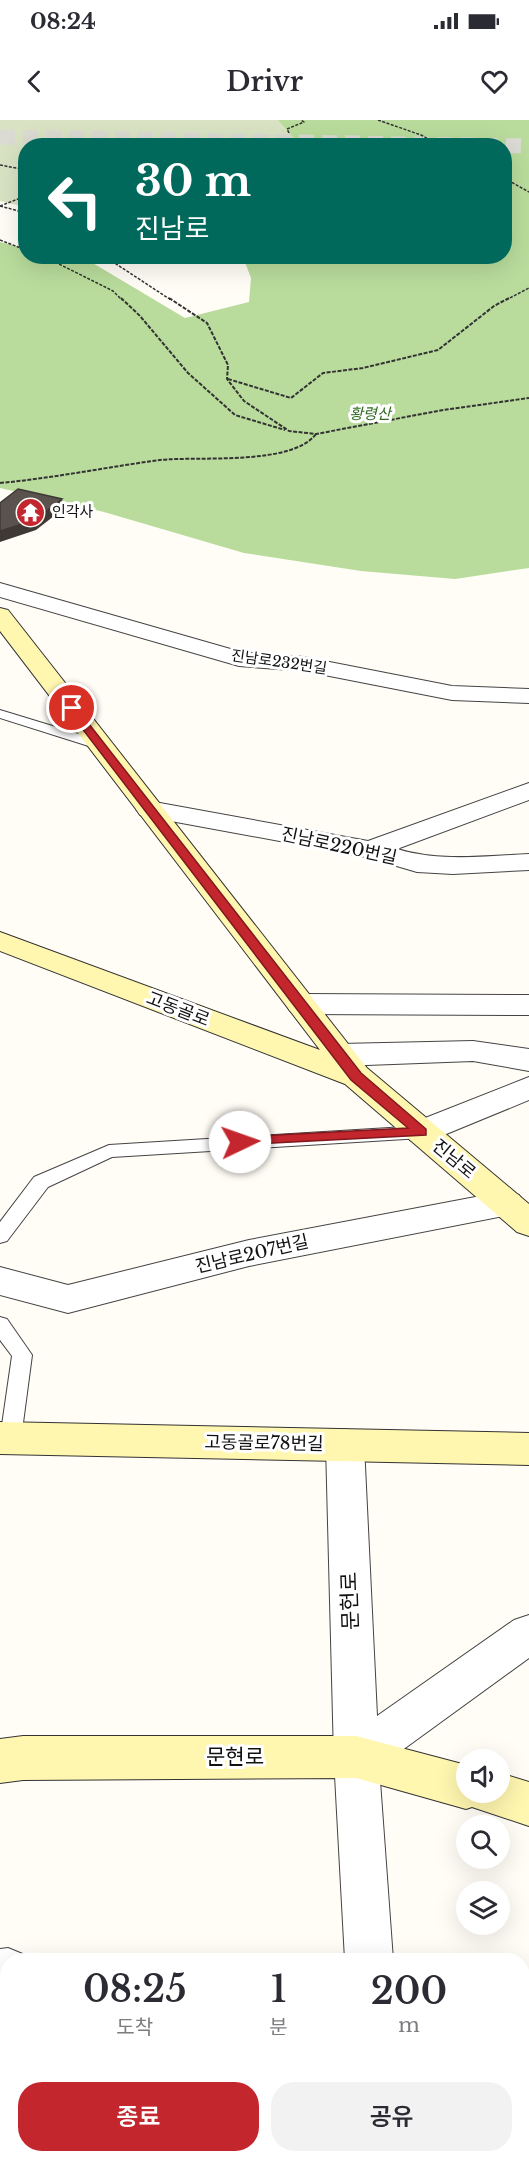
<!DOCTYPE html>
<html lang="ko">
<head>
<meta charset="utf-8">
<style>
	:root { --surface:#fff; --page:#f2f2f3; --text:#2b2b33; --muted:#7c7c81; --accent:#c4262e }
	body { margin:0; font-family:"Libre Baskerville","Noto Sans KR",serif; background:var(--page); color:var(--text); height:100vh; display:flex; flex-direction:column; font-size:22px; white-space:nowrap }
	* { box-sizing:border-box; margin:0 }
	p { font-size:20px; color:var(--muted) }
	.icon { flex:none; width:33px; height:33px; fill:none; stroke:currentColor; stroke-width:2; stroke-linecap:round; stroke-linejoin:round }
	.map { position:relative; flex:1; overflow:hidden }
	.details { position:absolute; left:0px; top:1833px; width:530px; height:210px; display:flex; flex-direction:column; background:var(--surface); border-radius:24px 24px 0 0; box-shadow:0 6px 24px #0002 }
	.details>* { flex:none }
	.banner { position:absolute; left:18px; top:18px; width:494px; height:126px; border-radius:24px; box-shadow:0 6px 24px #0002; background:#00695c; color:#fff; overflow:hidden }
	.controls { position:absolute; left:456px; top:1629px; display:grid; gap:12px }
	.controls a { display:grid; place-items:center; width:54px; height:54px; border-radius:50%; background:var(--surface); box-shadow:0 6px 24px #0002; font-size:30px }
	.pin { position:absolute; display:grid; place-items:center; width:51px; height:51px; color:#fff; margin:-26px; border:3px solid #fff; border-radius:50%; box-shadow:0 2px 6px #0007 }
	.me { position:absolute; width:66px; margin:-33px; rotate:87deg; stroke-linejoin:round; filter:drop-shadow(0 0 4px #0008) }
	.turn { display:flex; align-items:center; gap:21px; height:126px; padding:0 18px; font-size:27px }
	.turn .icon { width:78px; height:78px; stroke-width:2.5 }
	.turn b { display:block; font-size:42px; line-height:51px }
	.eta { display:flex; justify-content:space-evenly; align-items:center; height:102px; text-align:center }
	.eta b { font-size:36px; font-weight:600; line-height:42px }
	.cta { display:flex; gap:12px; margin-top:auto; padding:12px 18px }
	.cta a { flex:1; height:69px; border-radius:24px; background:var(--accent); color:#fff; font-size:24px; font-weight:600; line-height:69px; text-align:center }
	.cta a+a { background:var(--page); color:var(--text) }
	.status { display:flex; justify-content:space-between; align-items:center; height:42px; padding:0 30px; background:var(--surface); direction:ltr }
	.status svg { height:16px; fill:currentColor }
	header { display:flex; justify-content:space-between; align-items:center; height:78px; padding:0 18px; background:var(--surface); font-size:27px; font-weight:600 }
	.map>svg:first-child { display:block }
	.forest { fill:#b9dc9c }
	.cemetery { fill:#d9e3c4 }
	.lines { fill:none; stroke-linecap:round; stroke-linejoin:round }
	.secondary-tunnel { stroke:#dbdad3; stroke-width:15; stroke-dasharray:15 8; stroke-linecap:butt }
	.lane-casing { stroke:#444; stroke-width:2 }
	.street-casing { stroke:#444; stroke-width:2 }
	.secondary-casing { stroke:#333; stroke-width:2 }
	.path-far1 { stroke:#333; stroke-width:1.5; stroke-dasharray:3 1.5; stroke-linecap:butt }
	.path { stroke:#333; stroke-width:2; stroke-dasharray:4 1.5; stroke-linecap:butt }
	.lane { fill:#fff; fill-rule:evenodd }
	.street { fill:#fff; fill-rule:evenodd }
	.secondary { fill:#fff6b0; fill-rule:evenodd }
	.shaded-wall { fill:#3f3936 }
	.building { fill:#5a524d; stroke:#3f3936; stroke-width:1.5 }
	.route { fill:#c4262e; stroke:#7f191e; stroke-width:1.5 }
	.labels { text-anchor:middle; stroke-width:6; stroke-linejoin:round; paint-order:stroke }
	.far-park-label { font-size:15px; font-style:italic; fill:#2f6b1f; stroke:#fff }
	.far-poi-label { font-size:15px; fill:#111; stroke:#fff; text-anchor:start }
	.far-street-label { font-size:15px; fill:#111; stroke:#fff }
	.street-label { font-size:18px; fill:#111; stroke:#fff }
	.near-street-label { font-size:21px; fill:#111; stroke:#fff }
</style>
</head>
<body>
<div class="status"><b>08:24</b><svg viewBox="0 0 49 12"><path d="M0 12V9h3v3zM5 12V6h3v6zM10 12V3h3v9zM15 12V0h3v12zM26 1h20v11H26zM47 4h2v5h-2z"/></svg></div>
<header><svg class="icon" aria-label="back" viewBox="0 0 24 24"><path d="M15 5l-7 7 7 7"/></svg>Drivr<svg class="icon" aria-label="heart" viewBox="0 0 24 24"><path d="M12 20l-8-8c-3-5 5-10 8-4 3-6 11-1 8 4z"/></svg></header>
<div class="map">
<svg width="529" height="2043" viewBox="0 0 529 2043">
	<rect width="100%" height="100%" fill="#fffdf5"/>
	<path class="forest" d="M 0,0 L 529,0 L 529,448 L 455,459 L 361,451 L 244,433 L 104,392 L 0,368 L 0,122 L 25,128 L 26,136 L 66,137 L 91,142 L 185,198 L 249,182 L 251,158 L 243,137 L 504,136 L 504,26 L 78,26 L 0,22 Z"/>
	<path class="cemetery" d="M 0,0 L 278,0 L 300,25 L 26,26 L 25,87 L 0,81 Z"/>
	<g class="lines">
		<path class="secondary-tunnel" d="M 0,17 L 529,26"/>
		<defs>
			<g id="lane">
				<path d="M 0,590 L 105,622 L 107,625 L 105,628 L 95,628 L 0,598 Z"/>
				<path d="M 422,1006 L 428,1008 L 431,1012 L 428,1016 L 422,1018 L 112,1037 L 48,1067 L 7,1121 L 0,1123 L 0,1102 L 34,1057 L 109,1025 Z"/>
				<path d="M 0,1197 L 7,1199 L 32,1235 L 21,1318 L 17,1324 L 10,1327 L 3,1324 L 0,1319 L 12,1236 L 0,1220 Z"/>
			</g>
			<g id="street">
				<path d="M 0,463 L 241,532 L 304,537 L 452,566 L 529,569 L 529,583 L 452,580 L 304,551 L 239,546 L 0,477 Z"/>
				<path d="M 529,663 L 529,680 L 397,729 C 440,742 485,736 529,734 L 529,750 L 453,754 L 417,752 L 366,737 L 149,697 L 140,695 L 136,689 L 140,683 L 149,681 L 368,721 Z"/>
				<path d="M 301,874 L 529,875 L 529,895 L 301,894 L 290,891 L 286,884 L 290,877 Z"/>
				<path d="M 473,921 L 529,929 L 529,951 L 473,941 L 340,946 L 329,942 L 324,935 L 329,928 L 340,924 Z"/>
				<path d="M 529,957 L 529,980 L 422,1024 L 410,1020 L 406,1012 L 410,1004 Z"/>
				<path d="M 507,1071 L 519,1075 L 524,1084 L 519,1093 L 249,1146 L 68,1193 L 0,1175 L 0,1147 L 68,1165 L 249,1120 Z"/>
				<path d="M 345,1309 L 359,1314 L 364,1325 L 377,1596 L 514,1500 L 529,1495 L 529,1538 L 379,1647 L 393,1840 L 345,1840 L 334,1637 L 326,1325 L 331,1314 Z"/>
				<path d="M 8,1828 L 25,1835 L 28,1840 L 8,1840 L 8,1877 L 0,1877 L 0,1829 Z"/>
				<path d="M 283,2036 L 340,2036 L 337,2043 L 280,2043 Z"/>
			</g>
			<g id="secondary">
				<path d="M 0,488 L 8,490 L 367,948 L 529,1084 L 529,1116 L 517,1112 L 345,964 L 0,831 L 0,812 L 320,930 L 0,511 Z"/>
				<path d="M 0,1302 L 529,1313 L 529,1345 L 0,1334 Z"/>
				<path d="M 23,1616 L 356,1616 L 466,1645 L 466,1672 L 500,1672 L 500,1653 L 529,1662 L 529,1706 L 472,1687 L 466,1689 L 356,1658 L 23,1660 L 0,1663 L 0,1619 Z"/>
			</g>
		</defs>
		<use href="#lane" class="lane-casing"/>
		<use href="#street" class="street-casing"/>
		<use href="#secondary" class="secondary-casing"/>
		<g class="path-far1">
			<path d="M 378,0 L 421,15 L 441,26"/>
			<path d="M 289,13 L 287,9 L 304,2 L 301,0"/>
			<path d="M 0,45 L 21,49 L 26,53"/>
			<path d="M 26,55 L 21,60 L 26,68"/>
			<path d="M 504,58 L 529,72"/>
			<path d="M 0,86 L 23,77 L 26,71"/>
			<path d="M 0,86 L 26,93"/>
			<path d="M 0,120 L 26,130"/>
			<path d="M 43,136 L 113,171 L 122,180"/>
			<path d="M 104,136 L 171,180"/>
			<path d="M 506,180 L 529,168"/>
		</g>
		<g class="path">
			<path d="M 121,178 L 140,196 L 188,253 L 235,295 L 285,310"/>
			<path d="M 169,178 L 207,203 L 228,245 L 227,259 L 244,281 L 289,311 L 316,314 L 443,290 L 529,278"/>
			<path d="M 228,259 L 291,278 L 323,253 L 363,248 L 438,230 L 494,186 L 509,178"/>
			<path d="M 0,363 C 54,358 107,347 160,340 C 198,336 292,346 316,314"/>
		</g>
		<use href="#lane" class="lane"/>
		<use href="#street" class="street"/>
		<use href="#secondary" class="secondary"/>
	</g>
	<path class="shaded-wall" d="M 62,379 L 63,389 L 36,410 L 0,422 L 0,411 Z"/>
	<path class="building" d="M 18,369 L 62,379 L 35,400 L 0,411 L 0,383 Z"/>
	<path class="route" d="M 68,586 L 75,586 L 361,953 L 426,1009 L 426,1015 L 235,1025 L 233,1022 L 240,1017 L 408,1008 L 351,960 L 68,590 Z"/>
	<defs>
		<symbol id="temple-disc" viewBox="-11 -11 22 22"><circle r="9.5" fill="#c4262e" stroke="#fff"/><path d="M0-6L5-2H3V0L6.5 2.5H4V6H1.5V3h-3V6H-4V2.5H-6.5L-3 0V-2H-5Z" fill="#fff"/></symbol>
	</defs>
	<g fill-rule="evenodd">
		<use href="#temple-disc" x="14" y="376" width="33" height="33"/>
	</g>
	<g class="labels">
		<g class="far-park-label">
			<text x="370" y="299">황령산</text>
		</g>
		<g class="far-poi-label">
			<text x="52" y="397">인각사</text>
		</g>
		<g class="far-street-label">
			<text transform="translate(279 542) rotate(8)" y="5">진남로232번길</text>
		</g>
		<g class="street-label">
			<text transform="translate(339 726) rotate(12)" y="6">진남로220번길</text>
			<text transform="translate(178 889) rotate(21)" y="6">고동골로</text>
			<text transform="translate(454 1039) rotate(40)" y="6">진남로</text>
			<text transform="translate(252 1134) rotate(-13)" y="6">진남로207번길</text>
			<text transform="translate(264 1323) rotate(1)" y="6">고동골로78번길</text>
		</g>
		<g class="near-street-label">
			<text transform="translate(350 1481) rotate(-92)" y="7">문헌로</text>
			<text x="235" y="1644">문현로</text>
		</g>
	</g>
</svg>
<div class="controls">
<a><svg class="icon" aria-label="sound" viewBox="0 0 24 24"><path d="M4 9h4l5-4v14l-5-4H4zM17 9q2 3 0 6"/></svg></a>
<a><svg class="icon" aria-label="search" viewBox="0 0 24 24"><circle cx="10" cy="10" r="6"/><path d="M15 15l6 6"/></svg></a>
<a><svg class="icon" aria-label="layers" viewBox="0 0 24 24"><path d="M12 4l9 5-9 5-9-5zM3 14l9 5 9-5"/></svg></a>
</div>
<div class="pin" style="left:72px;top:588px;background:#d93025"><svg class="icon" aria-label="arrive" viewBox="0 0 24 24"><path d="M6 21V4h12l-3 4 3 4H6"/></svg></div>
<svg class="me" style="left:240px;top:1022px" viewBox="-20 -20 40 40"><circle r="19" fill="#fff"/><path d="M0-13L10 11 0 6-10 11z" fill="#c4262e"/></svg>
<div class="banner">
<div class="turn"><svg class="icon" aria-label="left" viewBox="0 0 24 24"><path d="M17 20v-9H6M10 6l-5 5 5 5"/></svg><div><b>30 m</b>진남로</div></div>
</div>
<section class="details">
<div class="eta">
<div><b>08:25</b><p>도착</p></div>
<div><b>1</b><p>분</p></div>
<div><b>200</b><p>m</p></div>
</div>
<div class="cta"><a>종료</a><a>공유</a></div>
</section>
</div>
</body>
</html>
